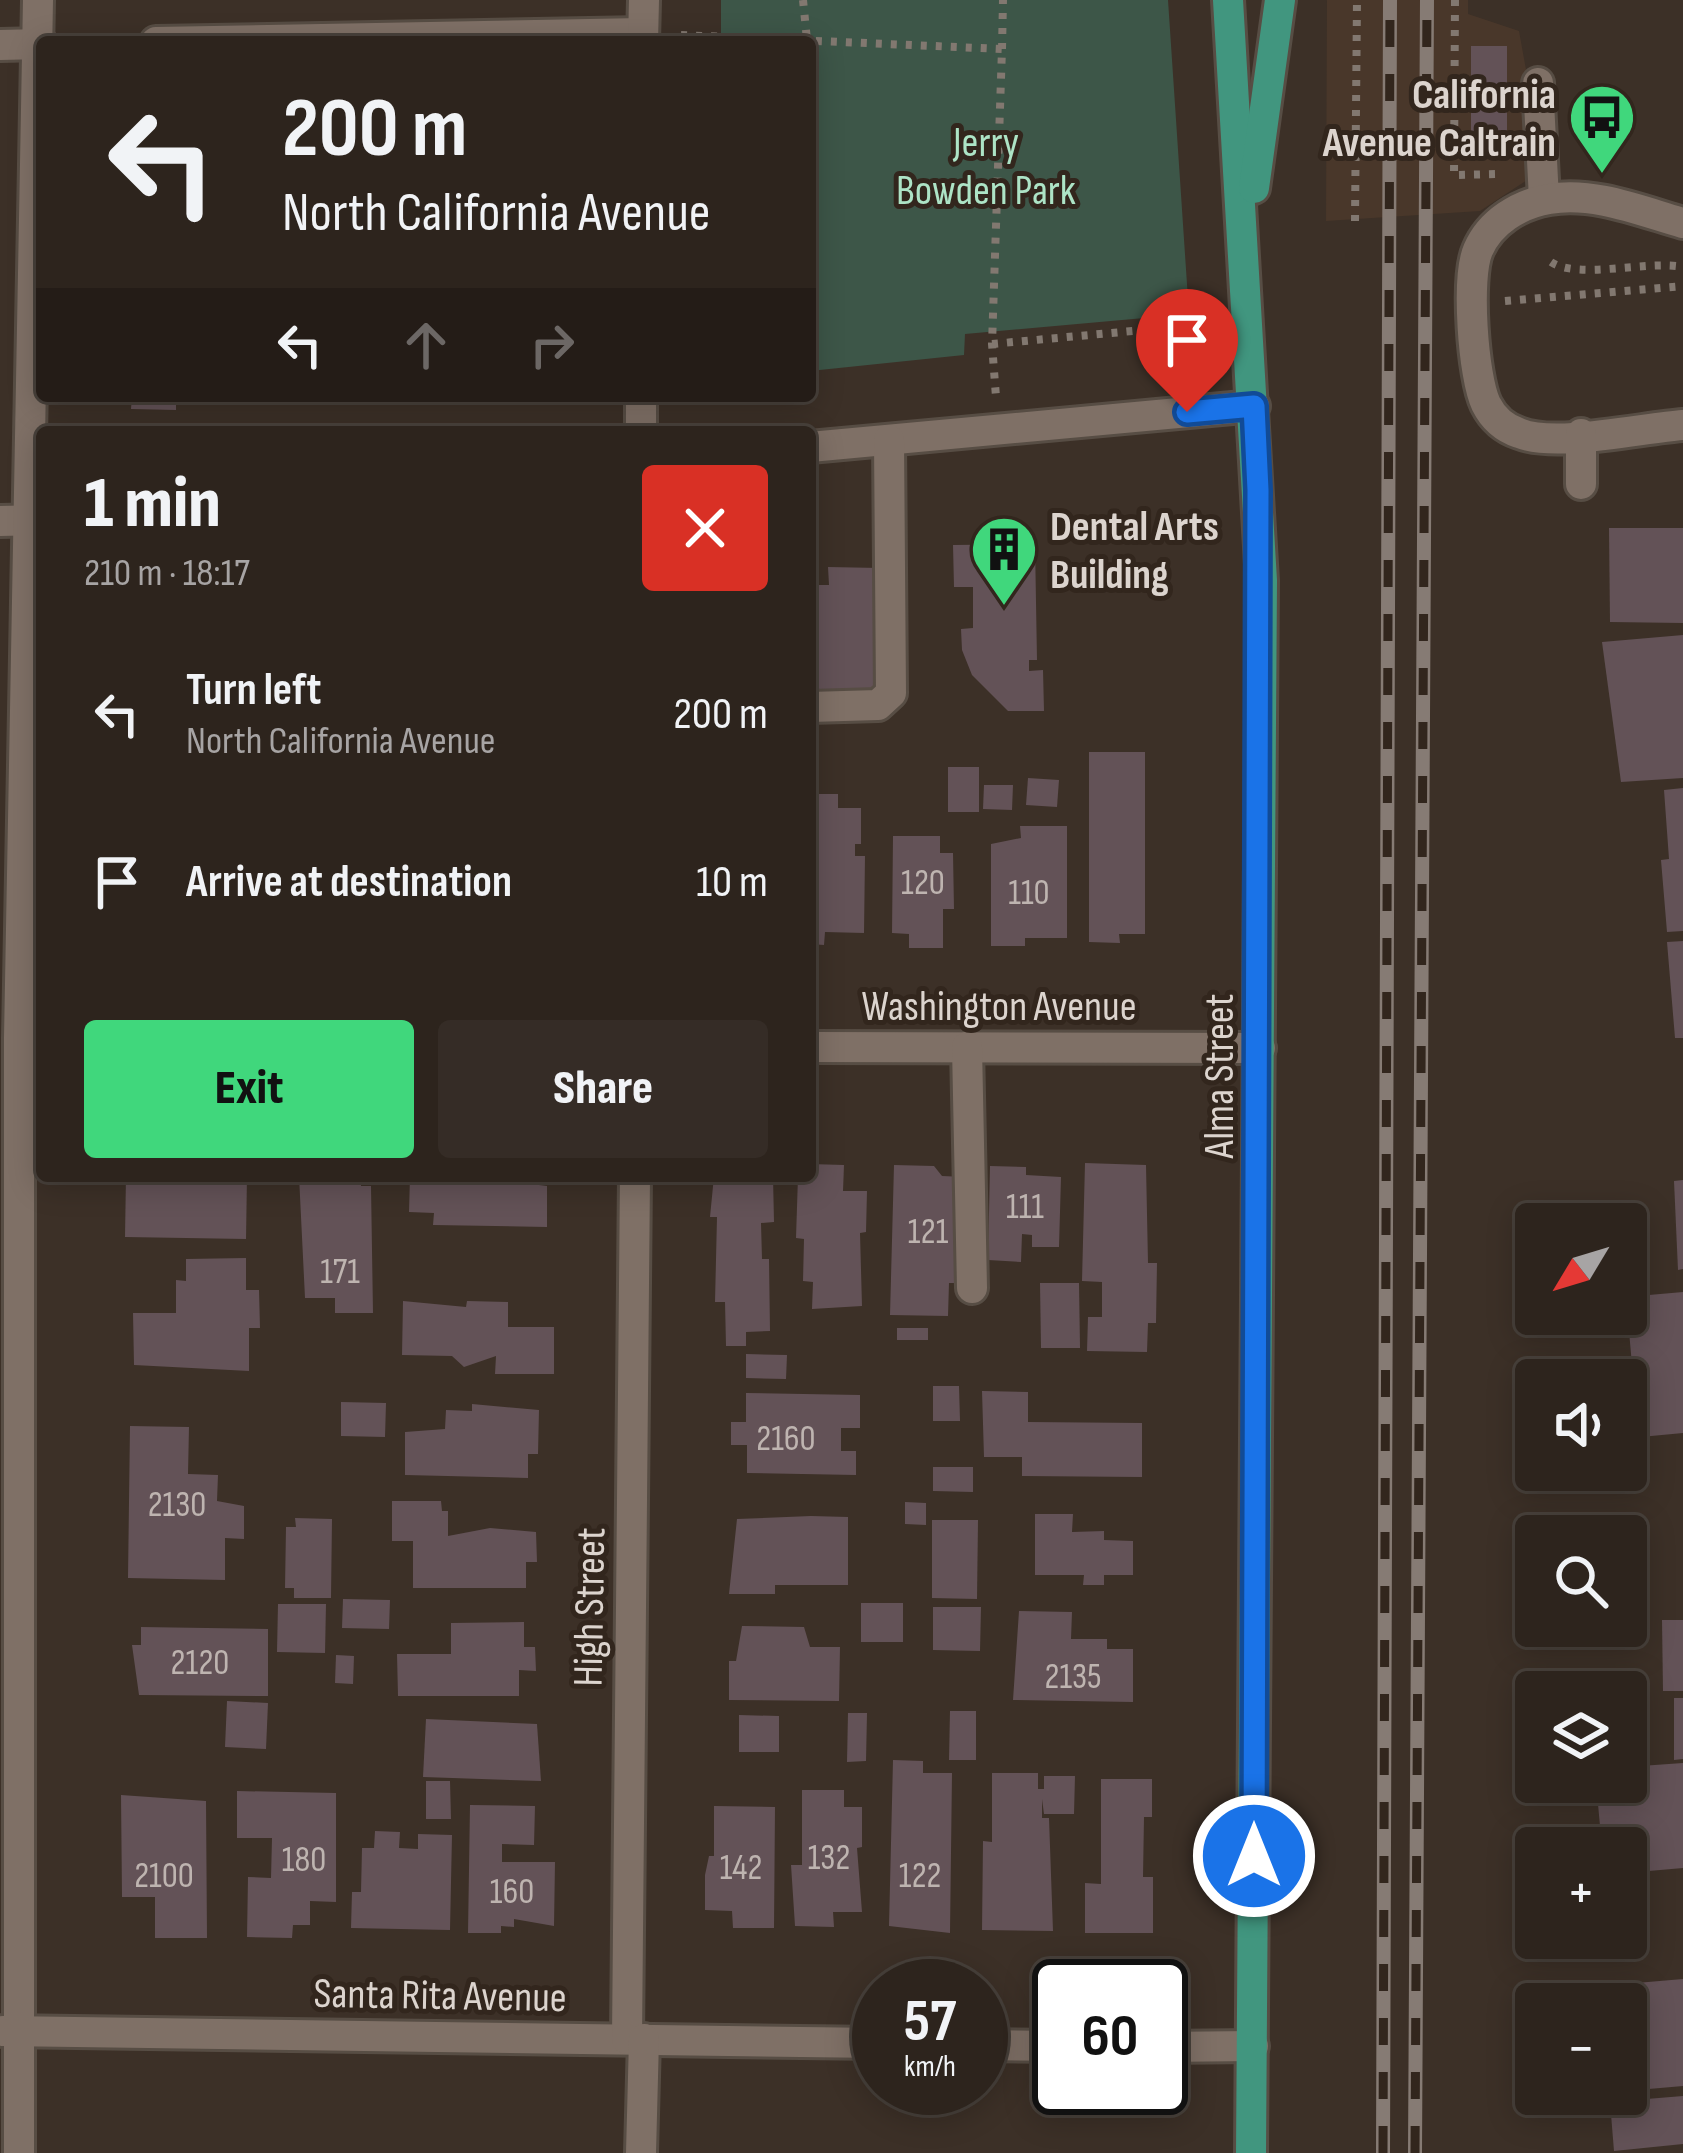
<!DOCTYPE html>
<html lang="en">
<head>
<meta charset="utf-8">
<style>
	:root { --surface:#2d241d; --page:#352c26; --text:#f1f3f6; --muted:#a7a4a4; --line:#48413b; --accent:#40d77c }
	body { margin:0; font-family:"Sofia Sans Condensed",sans-serif; background:var(--page); color:var(--text); height:100vh; display:flex; flex-direction:column; font-size:45px; white-space:nowrap }
	* { box-sizing:border-box; margin:0 }
	p { font-size:39px; color:var(--muted) }
	.icon { flex:none; width:66px; height:66px; fill:none; stroke:currentColor; stroke-width:2; stroke-linecap:round; stroke-linejoin:round }
	.map { position:relative; flex:1; overflow:hidden }
	.side { position:absolute; left:36px; top:426px; width:780px; height:756px; display:flex; flex-direction:column; background:var(--surface); border-radius:12px; box-shadow:0 6px 30px #0003,0 0 0 3px var(--line) }
	.side>* { flex:none }
	.banner { position:absolute; left:36px; top:36px; width:780px; height:366px; border-radius:12px; box-shadow:0 6px 30px #0003,0 0 0 3px var(--line); background:#2d241d; color:var(--text); overflow:hidden }
	.needle { width:78px; rotate:232deg }
	.tools { position:absolute; left:1515px; top:1203px; display:grid; gap:24px }
	.tools a { display:grid; place-items:center; width:132px; height:132px; border-radius:12px; background:var(--surface); box-shadow:0 6px 30px #0003,0 0 0 3px var(--line); font-size:60px }
	.speed { position:absolute; left:852px; top:1959px; display:flex; gap:24px; font-size:60px; font-weight:700; text-align:center }
	.speed>* { display:grid; place-content:center; width:156px; height:156px; border-radius:50%; background:var(--surface); box-shadow:0 6px 30px #0003,0 0 0 3px var(--line); line-height:1 }
	.speed small { font-size:30px; font-weight:400 }
	.speed .limit { border:6px solid #111; border-radius:18px; background:#fff; color:#111 }
	.pin { position:absolute; display:grid; place-items:center; width:102px; height:102px; color:#fff; margin:-123px -51px; border-radius:50% 50% 50% 0; rotate:-45deg; box-shadow:0 0 12px #0007 }
	.pin .icon { rotate:45deg }
	.me { position:absolute; width:132px; margin:-66px; rotate:0deg; stroke-linejoin:round; filter:drop-shadow(0 0 9px #0008) }
	.turn { display:flex; align-items:center; gap:42px; height:252px; padding:0 48px; font-size:54px }
	.turn .icon { width:156px; height:156px; stroke-width:2.5 }
	.turn b { display:block; font-size:84px; line-height:102px }
	.lanes { display:flex; align-items:center; height:114px; padding:0 48px; background:#0003; justify-content:center; gap:60px; direction:ltr }
	.lanes .off { opacity:.35 }
	.round { display:grid; place-items:center; flex:none; width:126px; height:126px; border-radius:12px; background:var(--page) }
	.summary { display:flex; align-items:center; justify-content:space-between; height:204px; padding:0 48px }
	h1 { font-size:72px; font-weight:800; line-height:90px }
	.primary-button { display:flex; gap:24px; margin-top:auto; padding:24px 48px }
	.primary-button a { flex:1; height:138px; border-radius:12px; background:var(--accent); color:#111; font-size:48px; font-weight:800; line-height:138px; text-align:center }
	.primary-button a+a { background:var(--page); color:var(--text) }
	ul { padding:0; list-style:none }
	li { display:flex; align-items:center; gap:36px; height:168px; padding:0 48px }
	li div { flex:1 }
	li b { display:block; font-size:45px }
	li em { font-style:normal }
	.map>svg:first-child { display:block }
	.built { fill:#49372a }
	.green { fill:#3d5648 }
	.building { fill:#635257 }
	.lines { fill:none; stroke-linecap:round; stroke-linejoin:round }
	.minor-casing { stroke:#574d44; stroke-width:36 }
	.major-casing { stroke:#574d44; stroke-width:36 }
	.path { stroke:#827870; stroke-width:8; stroke-dasharray:6 9; stroke-linecap:butt }
	.minor { stroke:#7f7066; stroke-width:30 }
	.major { stroke:#41967f; stroke-width:30 }
	.rail-casing { stroke:#867b74; stroke-width:14 }
	.rail { stroke:#32261d; stroke-width:9; stroke-dasharray:27; stroke-linecap:butt }
	.route-casing { stroke:#114b97; stroke-width:30 }
	.route { stroke:#1a73e8; stroke-width:21 }
	.labels { text-anchor:middle; stroke-width:10; stroke-linejoin:round; paint-order:stroke }
	.number-label { font-size:36px; fill:#beb4b0 }
	.poi-label { font-size:42px; font-weight:bold; fill:#dcd4ce; stroke:#32261d; text-anchor:end }
	.park-label { font-size:42px; fill:#ade4c6; stroke:#32261d }
	.street-label { font-size:42px; fill:#dcd4ce; stroke:#32261d }
</style>
</head>
<body>
<div class="map">
<svg width="1683" height="2153" viewBox="0 0 1683 2153">
	<rect width="100%" height="100%" fill="#3c3027"/>
	<path class="built" d="M 1327,0 L 1468,0 L 1468,14 L 1519,31 L 1544,169 L 1480,211 L 1326,221 Z"/>
	<path class="green" d="M 721,0 L 1168,0 L 1189,314 L 965,334 L 964,355 L 810,371 L 810,42 L 721,42 Z"/>
	<g class="building">
		<rect x="1471" y="46" width="36" height="101"/>
		<path d="M 132,396 L 176,396 L 176,410 L 131,409 Z"/>
		<path d="M 1609,528 L 1683,528 L 1683,623 L 1610,622 Z"/>
		<path d="M 1035,544 L 1037,660 L 1029,660 L 1029,671 L 1043,670 L 1044,711 L 1008,711 L 972,675 L 962,650 L 961,629 L 973,628 L 973,587 L 954,587 L 953,545 Z"/>
		<path d="M 828,567 L 880,568 L 878,692 L 810,691 L 810,585 L 829,585 Z"/>
		<path d="M 1683,635 L 1683,778 L 1621,782 L 1602,642 Z"/>
		<path d="M 1089,752 L 1145,752 L 1145,934 L 1119,934 L 1120,943 L 1089,942 Z"/>
		<rect x="948" y="767" width="31" height="45"/>
		<path d="M 1028,778 L 1059,780 L 1057,807 L 1026,805 Z"/>
		<path d="M 984,785 L 1013,785 L 1012,810 L 983,809 Z"/>
		<path d="M 1683,788 L 1683,931 L 1667,932 L 1661,860 L 1669,859 L 1664,790 Z"/>
		<path d="M 810,794 L 838,794 L 838,808 L 861,808 L 861,844 L 855,844 L 855,856 L 865,856 L 864,933 L 825,932 L 824,945 L 810,944 Z"/>
		<path d="M 1020,826 L 1067,826 L 1067,938 L 1025,938 L 1025,946 L 991,946 L 991,844 L 1021,838 Z"/>
		<path d="M 893,836 L 940,836 L 940,853 L 953,853 L 954,909 L 943,909 L 943,948 L 909,948 L 909,934 L 892,933 Z"/>
		<path d="M 1683,941 L 1683,1038 L 1675,1038 L 1667,942 Z"/>
		<path d="M 1085,1163 L 1146,1165 L 1148,1263 L 1157,1263 L 1156,1323 L 1148,1323 L 1147,1352 L 1087,1351 L 1088,1317 L 1102,1317 L 1102,1282 L 1082,1281 Z"/>
		<path d="M 810,1164 L 844,1165 L 843,1191 L 867,1191 L 866,1232 L 860,1233 L 862,1306 L 812,1309 L 813,1282 L 803,1281 L 804,1239 L 796,1238 L 798,1176 L 810,1176 Z"/>
		<path d="M 894,1165 L 934,1166 L 942,1176 L 965,1177 L 963,1283 L 949,1283 L 948,1316 L 890,1315 Z"/>
		<path d="M 990,1166 L 1026,1167 L 1026,1175 L 1061,1177 L 1059,1247 L 1032,1247 L 1032,1235 L 1022,1234 L 1021,1262 L 988,1260 Z"/>
		<path d="M 126,1176 L 247,1176 L 246,1239 L 125,1237 Z"/>
		<path d="M 299,1176 L 361,1176 L 361,1186 L 371,1186 L 373,1313 L 335,1313 L 335,1298 L 305,1298 Z"/>
		<path d="M 410,1176 L 539,1176 L 539,1185 L 547,1186 L 547,1227 L 433,1225 L 434,1213 L 409,1212 Z"/>
		<path d="M 714,1176 L 773,1176 L 774,1222 L 761,1223 L 762,1259 L 769,1259 L 770,1331 L 746,1332 L 746,1346 L 726,1346 L 725,1302 L 715,1302 L 717,1217 L 710,1217 Z"/>
		<path d="M 1683,1180 L 1683,1269 L 1678,1270 L 1674,1181 Z"/>
		<path d="M 246,1258 L 246,1290 L 259,1290 L 260,1328 L 249,1328 L 249,1371 L 134,1365 L 133,1313 L 176,1313 L 176,1280 L 186,1281 L 186,1259 Z"/>
		<path d="M 1040,1283 L 1079,1283 L 1080,1348 L 1041,1348 Z"/>
		<path d="M 1683,1292 L 1683,1433 L 1630,1438 L 1624,1366 L 1632,1365 L 1626,1297 Z"/>
		<path d="M 403,1301 L 466,1307 L 467,1301 L 508,1302 L 508,1327 L 554,1327 L 554,1374 L 495,1374 L 496,1356 L 464,1367 L 452,1356 L 402,1355 Z"/>
		<rect x="897" y="1328" width="31" height="12"/>
		<path d="M 746,1354 L 787,1355 L 786,1379 L 746,1378 Z"/>
		<path d="M 933,1386 L 959,1386 L 960,1421 L 933,1421 Z"/>
		<path d="M 982,1391 L 1028,1392 L 1028,1422 L 1142,1423 L 1142,1477 L 1022,1476 L 1022,1457 L 984,1457 Z"/>
		<path d="M 746,1393 L 860,1395 L 860,1428 L 841,1428 L 841,1451 L 856,1451 L 856,1475 L 747,1473 L 747,1445 L 731,1445 L 731,1422 L 746,1422 Z"/>
		<path d="M 341,1402 L 386,1403 L 385,1437 L 341,1436 Z"/>
		<path d="M 472,1404 L 539,1410 L 538,1454 L 528,1454 L 528,1478 L 405,1475 L 405,1432 L 445,1429 L 446,1410 L 472,1411 Z"/>
		<path d="M 130,1426 L 189,1427 L 188,1474 L 218,1475 L 217,1501 L 244,1506 L 244,1539 L 225,1538 L 225,1580 L 128,1578 Z"/>
		<path d="M 933,1467 L 973,1467 L 973,1492 L 933,1491 Z"/>
		<path d="M 392,1501 L 441,1501 L 442,1511 L 448,1511 L 448,1536 L 490,1528 L 536,1532 L 537,1562 L 526,1562 L 526,1588 L 413,1588 L 413,1541 L 392,1541 Z"/>
		<path d="M 905,1502 L 926,1503 L 926,1525 L 905,1524 Z"/>
		<path d="M 1035,1514 L 1073,1514 L 1072,1532 L 1104,1531 L 1104,1540 L 1133,1541 L 1133,1575 L 1104,1575 L 1104,1585 L 1083,1585 L 1084,1575 L 1035,1575 Z"/>
		<path d="M 811,1516 L 848,1517 L 848,1585 L 775,1585 L 775,1594 L 729,1594 L 737,1519 Z"/>
		<path d="M 295,1518 L 332,1519 L 331,1598 L 294,1598 L 294,1588 L 285,1588 L 286,1527 L 296,1527 Z"/>
		<path d="M 932,1520 L 978,1520 L 977,1599 L 932,1598 Z"/>
		<path d="M 343,1599 L 390,1600 L 389,1629 L 342,1628 Z"/>
		<rect x="861" y="1603" width="42" height="39"/>
		<path d="M 278,1604 L 326,1604 L 325,1653 L 277,1652 Z"/>
		<path d="M 933,1607 L 981,1607 L 980,1651 L 933,1650 Z"/>
		<path d="M 1019,1611 L 1072,1612 L 1071,1639 L 1107,1639 L 1107,1649 L 1133,1649 L 1133,1702 L 1013,1700 Z"/>
		<path d="M 1662,1620 L 1683,1620 L 1683,1691 L 1663,1691 Z"/>
		<path d="M 524,1622 L 524,1647 L 535,1647 L 536,1671 L 519,1670 L 519,1696 L 398,1696 L 397,1654 L 451,1654 L 451,1623 Z"/>
		<path d="M 742,1626 L 804,1627 L 810,1647 L 840,1647 L 839,1701 L 729,1700 L 729,1661 L 736,1661 Z"/>
		<path d="M 141,1627 L 268,1629 L 268,1696 L 139,1695 L 132,1645 L 141,1645 Z"/>
		<path d="M 336,1655 L 354,1656 L 353,1684 L 335,1683 Z"/>
		<path d="M 1674,1698 L 1683,1698 L 1683,1759 L 1674,1760 Z"/>
		<path d="M 227,1701 L 268,1703 L 266,1749 L 225,1747 Z"/>
		<path d="M 950,1711 L 976,1711 L 976,1760 L 949,1760 Z"/>
		<path d="M 848,1713 L 867,1713 L 866,1761 L 847,1762 Z"/>
		<path d="M 739,1715 L 779,1716 L 779,1752 L 739,1752 Z"/>
		<path d="M 426,1719 L 537,1724 L 541,1781 L 423,1777 Z"/>
		<path d="M 893,1760 L 923,1761 L 923,1773 L 952,1773 L 950,1933 L 889,1926 Z"/>
		<path d="M 1683,1763 L 1683,1868 L 1626,1873 L 1626,1848 L 1602,1848 L 1596,1782 L 1626,1782 L 1626,1767 Z"/>
		<path d="M 992,1773 L 1038,1773 L 1038,1789 L 1044,1789 L 1044,1776 L 1075,1776 L 1074,1814 L 1044,1814 L 1042,1799 L 1042,1818 L 1049,1818 L 1053,1931 L 982,1930 L 983,1841 L 992,1842 Z"/>
		<path d="M 1101,1779 L 1152,1779 L 1152,1817 L 1144,1817 L 1143,1877 L 1153,1877 L 1153,1933 L 1085,1933 L 1085,1883 L 1101,1884 Z"/>
		<path d="M 426,1781 L 450,1781 L 451,1819 L 426,1819 Z"/>
		<path d="M 802,1790 L 844,1790 L 844,1807 L 862,1807 L 862,1847 L 857,1848 L 862,1912 L 833,1912 L 834,1927 L 795,1926 L 791,1865 L 802,1865 Z"/>
		<path d="M 237,1791 L 336,1793 L 336,1902 L 310,1901 L 310,1925 L 293,1925 L 292,1938 L 247,1937 L 248,1877 L 271,1878 L 272,1838 L 237,1838 Z"/>
		<path d="M 121,1795 L 206,1801 L 207,1938 L 155,1938 L 155,1897 L 122,1897 Z"/>
		<path d="M 470,1805 L 535,1806 L 534,1845 L 502,1844 L 502,1862 L 555,1862 L 554,1926 L 514,1919 L 514,1927 L 501,1926 L 501,1933 L 468,1933 Z"/>
		<path d="M 714,1806 L 775,1807 L 774,1928 L 733,1928 L 732,1911 L 705,1910 L 705,1875 L 709,1856 L 714,1856 Z"/>
		<path d="M 375,1831 L 400,1832 L 399,1848 L 418,1849 L 418,1834 L 452,1835 L 450,1930 L 351,1928 L 352,1892 L 361,1892 L 362,1848 L 374,1848 Z"/>
		<path d="M 1683,1979 L 1683,2086 L 1626,2091 L 1626,2004 L 1603,2004 L 1601,1986 Z"/>
		<path d="M 1683,2096 L 1683,2144 L 1614,2151 L 1610,2102 Z"/>
	</g>
	<g class="lines">
		<defs>
			<g id="minor">
				<path d="M 156,42 L 643,33"/>
				<path d="M 643,42 L 644,0"/>
				<path d="M 0,45 L 42,44"/>
				<path d="M 1538,83 L 1544,199"/>
				<path d="M 1683,223 C 1641,211 1593,191 1549,199 C 1519,204 1490,222 1478,250 C 1466,277 1473,377 1486,404 C 1493,418 1504,428 1519,433 C 1555,448 1642,428 1683,425"/>
				<path d="M 641,432 L 641,396"/>
				<path d="M 810,447 L 1254,406"/>
				<path d="M 1581,484 L 1581,434"/>
				<path d="M 0,521 L 42,520"/>
				<path d="M 810,707 L 878,705 L 891,693 L 889,440"/>
				<path d="M 810,1047 L 1260,1048"/>
				<path d="M 967,1047 L 972,1288"/>
				<path d="M 3,2031 L 879,2043"/>
				<path d="M 627,2039 L 635,1176"/>
				<path d="M 981,2045 L 1059,2046"/>
				<path d="M 1161,2047 L 1253,2046"/>
				<path d="M 19,2153 L 19,1038 L 38,0"/>
				<path d="M 641,2153 L 644,2039"/>
			</g>
			<g id="major">
				<path d="M 1228,0 L 1262,581 L 1251,2153"/>
				<path d="M 1254,188 L 1280,0"/>
			</g>
		</defs>
		<use href="#minor" class="minor-casing"/>
		<use href="#major" class="major-casing"/>
		<g class="path">
			<path d="M 803,0 L 807,40"/>
			<path d="M 1455,0 L 1454,175 L 1497,174"/>
			<path d="M 681,35 L 1002,49 L 992,344 L 996,397"/>
			<path d="M 1002,49 L 1003,0"/>
			<path d="M 1355,221 L 1357,0"/>
			<path d="M 1551,262 C 1578,280 1646,260 1683,267"/>
			<path d="M 1505,301 L 1683,286"/>
			<path d="M 992,344 L 1176,327"/>
		</g>
		<use href="#minor" class="minor"/>
		<use href="#major" class="major"/>
		<defs>
			<g id="rail">
				<path d="M 1383,2153 L 1390,0"/>
				<path d="M 1415,2153 L 1427,0"/>
			</g>
		</defs>
		<use href="#rail" class="rail-casing"/>
		<use href="#rail" class="rail"/>
	</g>
	<g class="lines">
		<defs>
			<path id="route" d="M 1187,412 L 1254,406 L 1258,490 L 1254,1856"/>
		</defs>
		<use href="#route" class="route-casing"/>
		<use href="#route" class="route"/>
	</g>
	<defs>
		<symbol id="bus-pin" viewBox="-11 -11 22 30"><path d="M0 17L-7.5 6A9.5 9.5 0 1 1 7.5 6Z" fill="#40d77c" stroke="#32261d"/><path d="M-5-6H5V4H4V6H2V4H-2V6H-4V4H-5ZM-3.5-4V0h7V-4ZM-3.5 1.2v1.5H-2V1.2ZM2 1.2v1.5H3.5V1.2Z" fill="#111"/></symbol>
		<symbol id="building-pin" viewBox="-11 -11 22 30"><path d="M0 17L-7.5 6A9.5 9.5 0 1 1 7.5 6Z" fill="#40d77c" stroke="#32261d"/><path d="M-4-6H4V6H1V3H-1V6H-4ZM-2.5-4.3h1.7v1.8h-1.7ZM.8-4.3h1.7v1.8H.8ZM-2.5-1h1.7V.8h-1.7ZM.8-1h1.7V.8H.8Z" fill="#111"/></symbol>
	</defs>
	<g fill-rule="evenodd">
		<use href="#bus-pin" x="1564" y="79" width="76" height="104"/>
		<use href="#building-pin" x="966" y="511" width="76" height="104"/>
	</g>
	<g class="labels">
		<g class="number-label">
			<text x="923" y="894">120</text>
			<text x="1029" y="904">110</text>
			<text x="1025" y="1218">111</text>
			<text x="928" y="1243">121</text>
			<text x="340" y="1283">171</text>
			<text x="786" y="1450">2160</text>
			<text x="177" y="1516">2130</text>
			<text x="200" y="1674">2120</text>
			<text x="1073" y="1688">2135</text>
			<text x="829" y="1869">132</text>
			<text x="304" y="1871">180</text>
			<text x="741" y="1879">142</text>
			<text x="164" y="1887">2100</text>
			<text x="920" y="1887">122</text>
			<text x="512" y="1903">160</text>
		</g>
		<g class="poi-label">
			<text x="1556" y="108">California<tspan x="1556" dy="48">Avenue Caltrain</tspan></text>
			<text x="1050" y="540" text-anchor="start">Dental Arts<tspan x="1050" dy="48">Building</tspan></text>
		</g>
		<g class="park-label">
			<text x="986" y="156">Jerry<tspan x="986" dy="48">Bowden Park</tspan></text>
		</g>
		<g class="street-label">
			<text x="999" y="1020">Washington Avenue</text>
			<text transform="translate(1218 1076) rotate(-90)" y="15">Alma Street</text>
			<text transform="translate(588 1607) rotate(-89)" y="15">High Street</text>
			<text transform="translate(440 1994) rotate(1)" y="15">Santa Rita Avenue</text>
		</g>
	</g>
</svg>
<div class="tools">
<a><svg class="needle" viewBox="-14 -14 28 28"><path d="M0-13l5 13h-10z" fill="#e53935"/><path d="M0 13l5-13h-10z" fill="#a7a4a4"/></svg></a>
<a><svg class="icon" aria-label="sound" viewBox="0 0 24 24"><path d="M4 9h4l5-4v14l-5-4H4zM17 9q2 3 0 6"/></svg></a>
<a><svg class="icon" aria-label="search" viewBox="0 0 24 24"><circle cx="10" cy="10" r="6"/><path d="M15 15l6 6"/></svg></a>
<a><svg class="icon" aria-label="layers" viewBox="0 0 24 24"><path d="M12 4l9 5-9 5-9-5zM3 14l9 5 9-5"/></svg></a>
<a>+</a>
<a>−</a>
</div>
<div class="speed"><div>57<small>km/h</small></div><div class="limit">60</div></div>
<div class="pin" style="left:1187px;top:412px;background:#d93025"><svg class="icon" aria-label="arrive" viewBox="0 0 24 24"><path d="M6 21V4h12l-3 4 3 4H6"/></svg></div>
<svg class="me" style="left:1254px;top:1856px" viewBox="-20 -20 40 40"><circle r="17" fill="#1a73e8" stroke="#fff" stroke-width="3"/><path d="M0-11L8 9 0 5-8 9z" fill="#fff"/></svg>
<div class="banner">
<div class="turn"><svg class="icon" aria-label="left" viewBox="0 0 24 24"><path d="M17 20v-9H6M10 6l-5 5 5 5"/></svg><div><b>200 m</b>North California Avenue</div></div>
<div class="lanes"><svg class="icon" aria-label="left" viewBox="0 0 24 24"><path d="M17 20v-9H6M10 6l-5 5 5 5"/></svg><svg class="icon off" aria-label="ahead" viewBox="0 0 24 24"><path d="M12 20V5M6 11l6-6 6 6"/></svg><svg class="icon off" aria-label="right" viewBox="0 0 24 24"><path d="M7 20v-9h11M14 6l5 5-5 5"/></svg></div>
</div>
<section class="side">
<div class="summary"><div><h1>1 min</h1><p>210 m · 18:17</p></div><a class="round" style="background:#d93025;color:#fff"><svg class="icon" aria-label="close" viewBox="0 0 24 24"><path d="M6 6l12 12M18 6L6 18"/></svg></a></div>
<ul>
<li><svg class="icon" aria-label="left" viewBox="0 0 24 24"><path d="M17 20v-9H6M10 6l-5 5 5 5"/></svg><div><b>Turn left</b><p>North California Avenue</p></div><em>200 m</em></li>
<li><svg class="icon" aria-label="arrive" viewBox="0 0 24 24"><path d="M6 21V4h12l-3 4 3 4H6"/></svg><div><b>Arrive at destination</b></div><em>10 m</em></li>
</ul>
<div class="primary-button"><a>Exit</a><a>Share</a></div>
</section>
</div>
</body>
</html>
